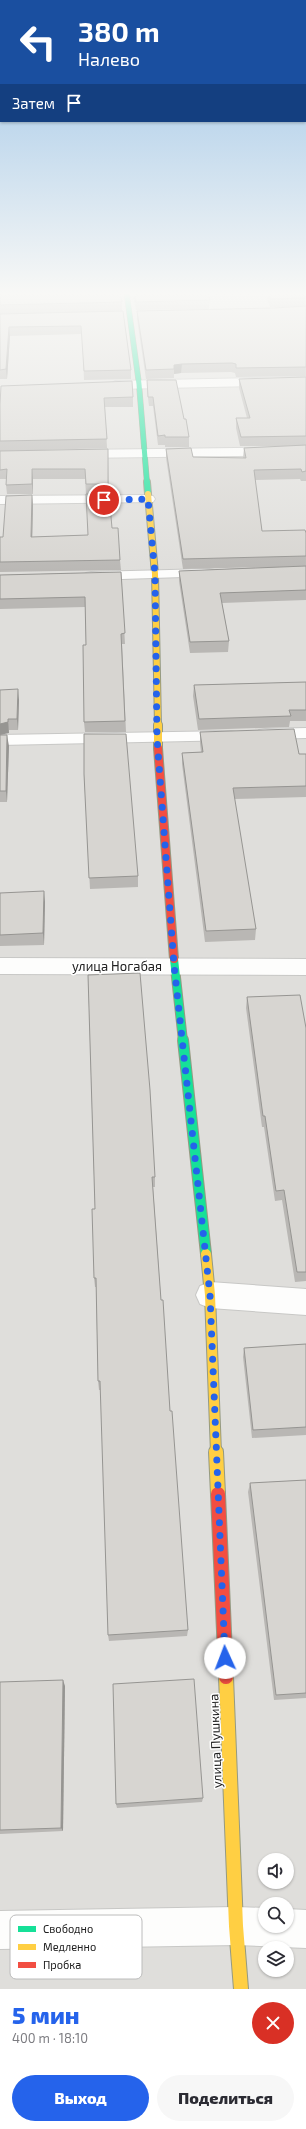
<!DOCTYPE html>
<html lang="ru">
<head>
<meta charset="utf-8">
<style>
	:root { --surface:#fff; --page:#f7f7f7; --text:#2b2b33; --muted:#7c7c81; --accent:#2563eb }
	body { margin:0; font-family:"Exo 2",sans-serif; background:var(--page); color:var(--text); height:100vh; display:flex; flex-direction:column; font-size:15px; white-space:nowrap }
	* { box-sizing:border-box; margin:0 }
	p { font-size:13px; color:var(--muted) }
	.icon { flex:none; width:22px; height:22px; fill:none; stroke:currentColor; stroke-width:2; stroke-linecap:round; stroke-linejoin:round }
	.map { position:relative; height:1989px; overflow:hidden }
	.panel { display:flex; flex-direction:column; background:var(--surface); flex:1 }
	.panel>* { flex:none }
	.hud { position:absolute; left:0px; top:0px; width:306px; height:122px; box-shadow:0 1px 3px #0004; background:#1a4fa0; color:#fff; overflow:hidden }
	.buttons { position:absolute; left:258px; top:1853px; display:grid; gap:8px }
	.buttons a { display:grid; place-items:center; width:36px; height:36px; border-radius:50%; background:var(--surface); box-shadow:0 1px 3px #0004; font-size:20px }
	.pin { position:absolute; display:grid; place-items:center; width:34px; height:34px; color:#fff; margin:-17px; border:2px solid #fff; border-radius:50%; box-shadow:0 1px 4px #0007 }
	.me { position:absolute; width:44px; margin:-22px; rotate:358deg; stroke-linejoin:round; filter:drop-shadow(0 0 3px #0008) }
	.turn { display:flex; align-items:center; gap:14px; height:84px; padding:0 12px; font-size:18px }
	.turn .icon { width:52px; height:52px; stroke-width:2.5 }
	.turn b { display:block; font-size:28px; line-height:34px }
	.then { display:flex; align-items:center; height:38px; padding:0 12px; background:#0003; gap:8px; font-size:15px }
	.round { display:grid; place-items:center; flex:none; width:42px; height:42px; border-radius:21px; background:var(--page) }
	.head { display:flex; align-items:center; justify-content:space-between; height:68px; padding:0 12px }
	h1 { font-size:24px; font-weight:800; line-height:30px; color:var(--accent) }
	.action { display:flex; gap:8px; margin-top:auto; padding:8px 12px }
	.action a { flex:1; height:46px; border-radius:24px; background:var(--accent); color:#fff; font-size:16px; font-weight:800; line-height:46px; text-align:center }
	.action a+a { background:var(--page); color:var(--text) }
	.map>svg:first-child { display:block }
	.residential { fill:#dfdedb; fill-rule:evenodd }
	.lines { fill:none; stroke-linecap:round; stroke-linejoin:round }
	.street-casing { stroke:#c8c8c6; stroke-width:2 }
	.fast-far3-casing { stroke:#959a82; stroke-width:6 }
	.fast-far2-casing { stroke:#959a82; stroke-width:8 }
	.fast-far1-casing { stroke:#959a82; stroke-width:10 }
	.fast-casing { stroke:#959a82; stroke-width:12 }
	.slow-far3-casing { stroke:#959a82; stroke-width:8 }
	.slow-far2-casing { stroke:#959a82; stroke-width:10 }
	.slow-far1-casing { stroke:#959a82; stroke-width:12 }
	.slow-casing { stroke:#959a82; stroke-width:16 }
	.jam-far1-casing { stroke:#959a82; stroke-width:10 }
	.jam-casing { stroke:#959a82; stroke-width:16 }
	.street { fill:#fdfdfc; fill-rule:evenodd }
	.fast-far3 { stroke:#16e098; stroke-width:5 }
	.fast-far2 { stroke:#16e098; stroke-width:6 }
	.fast-far1 { stroke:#16e098; stroke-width:8 }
	.fast { stroke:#16e098; stroke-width:10 }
	.slow-far3 { stroke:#ffcf43; stroke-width:6 }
	.slow-far2 { stroke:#ffcf43; stroke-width:8 }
	.slow-far1 { stroke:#ffcf43; stroke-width:10 }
	.slow { stroke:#ffcf43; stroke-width:14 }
	.jam-far1 { stroke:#f24e42; stroke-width:8 }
	.jam { stroke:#f24e42; stroke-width:14 }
	.wall { fill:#b9b7b4 }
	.shaded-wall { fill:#969592 }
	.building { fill:#d7d5d1; stroke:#969592 }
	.route { stroke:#2563eb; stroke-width:7; stroke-dasharray:0 12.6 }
	.labels { text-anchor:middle; stroke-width:3; stroke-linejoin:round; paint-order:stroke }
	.street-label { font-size:13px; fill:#212121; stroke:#fff }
	.key { fill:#fff; stroke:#bcbcbc; stroke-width:1 }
	.key-label { font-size:11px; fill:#212121 }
</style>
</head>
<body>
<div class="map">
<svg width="306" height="1989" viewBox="0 0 306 1989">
	<rect width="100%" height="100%" fill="#f0efea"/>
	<path class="residential" d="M 0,296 L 306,296 L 306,1989 L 0,1989 ZM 265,1860 L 287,1860 L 287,1882 L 265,1882 ZM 265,1904 L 287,1904 L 287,1926 L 265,1926 ZM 265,1948 L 287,1948 L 287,1970 L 265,1970 Z"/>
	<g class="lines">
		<defs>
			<g id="street">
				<path d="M 306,377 L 306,385 L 115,389 L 109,385 L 115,381 Z"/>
				<path d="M 306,447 L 306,455 L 77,458 L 71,454 L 77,450 Z"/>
				<path d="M 148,495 L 153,496 L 155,499 L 153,502 L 0,504 L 0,496 Z"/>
				<path d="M 209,569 L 214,570 L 216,573 L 214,576 L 91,580 L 86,579 L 84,576 L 86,573 L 91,572 Z"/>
				<path d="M 306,728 L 306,738 L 265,739 L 259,738 L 256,734 L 259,730 L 265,729 Z"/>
				<path d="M 231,731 L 237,732 L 240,736 L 237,740 L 0,745 L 0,735 Z"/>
				<path d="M 0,958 L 306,959 L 306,975 L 0,974 Z"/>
				<path d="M 210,1282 L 306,1289 L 306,1315 L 210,1308 L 200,1304 L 196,1295 L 200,1286 Z"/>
				<path d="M 236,1907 L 265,1908 L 265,1926 L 287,1926 L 287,1909 L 306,1910 L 306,1948 L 236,1945 L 0,1949 L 0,1911 Z"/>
			</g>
			<path id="fast-far3" d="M 127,296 L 139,384 L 147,483"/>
			<path id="fast-far2" d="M 147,482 L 148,494"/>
			<path id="fast-far1" d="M 174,959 L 183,1041"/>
			<path id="fast" d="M 183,1040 L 206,1254"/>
			<path id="slow-far3" d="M 148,494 L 155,574 L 158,726"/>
			<path id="slow-far2" d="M 158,725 L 158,748"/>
			<path id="slow-far1" d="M 206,1254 L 210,1295 L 216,1453"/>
			<g id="slow">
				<path d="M 216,1452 L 218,1494"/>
				<path d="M 226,1677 L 236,1926 L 241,1989"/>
			</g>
			<path id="jam-far1" d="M 158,748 L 174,959"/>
			<path id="jam" d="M 218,1494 L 226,1677"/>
		</defs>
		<use href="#street" class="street-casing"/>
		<use href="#fast-far3" class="fast-far3-casing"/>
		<use href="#fast-far2" class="fast-far2-casing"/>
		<use href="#fast-far1" class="fast-far1-casing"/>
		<use href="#fast" class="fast-casing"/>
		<use href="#slow-far3" class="slow-far3-casing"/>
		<use href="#slow-far2" class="slow-far2-casing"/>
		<use href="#slow-far1" class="slow-far1-casing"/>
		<use href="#slow" class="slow-casing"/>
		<use href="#jam-far1" class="jam-far1-casing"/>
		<use href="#jam" class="jam-casing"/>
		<use href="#street" class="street"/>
		<use href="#fast-far3" class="fast-far3"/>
		<use href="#fast-far2" class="fast-far2"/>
		<use href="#fast-far1" class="fast-far1"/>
		<use href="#fast" class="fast"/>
		<use href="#slow-far3" class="slow-far3"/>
		<use href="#slow-far2" class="slow-far2"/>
		<use href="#slow-far1" class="slow-far1"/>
		<use href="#slow" class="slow"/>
		<use href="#jam-far1" class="jam-far1"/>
		<use href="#jam" class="jam"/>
	</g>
	<g class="wall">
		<path d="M 0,296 L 122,302 L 122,311 L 24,313 L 123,311 L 131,370 L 131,379 L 84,380 L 82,334 L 10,336 L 7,379 L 0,379 Z"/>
		<path d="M 133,296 L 209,296 L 210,300 L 209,309 L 136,310 Z"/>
		<path d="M 266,296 L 306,296 L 306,376 L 236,377 L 235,373 L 231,372 L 181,373 L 174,374 L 174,378 L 146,379 L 137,319 L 137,311 L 274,308 L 288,307 L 270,307 Z"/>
		<path d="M 306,377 L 306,481 L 301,481 L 300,479 L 255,480 L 262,531 L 306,533 L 306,600 L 222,603 L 229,641 L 228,652 L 190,653 L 179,581 L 179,571 L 268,567 L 183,569 L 166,458 L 166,449 L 193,457 L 243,458 L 244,448 L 305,446 L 240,446 L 236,428 L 236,418 L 247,418 L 239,388 L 239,379 Z"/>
		<path d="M 147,380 L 184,419 L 189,437 L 189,447 L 165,447 L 165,445 L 158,445 L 153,406 L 149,406 L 147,390 Z"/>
		<path d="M 1,386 L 133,397 L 133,407 L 105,407 L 107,448 L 9,451 L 108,449 L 109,494 L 86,494 L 85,479 L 33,479 L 33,494 L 7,494 L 6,485 L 7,479 L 0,479 L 0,404 Z"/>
		<path d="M 32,495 L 33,505 L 32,537 L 88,535 L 112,528 L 120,560 L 121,570 L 0,572 L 0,537 L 3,537 Z"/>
		<path d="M 121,572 L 125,644 L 122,644 L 126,732 L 85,732 L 84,722 L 86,645 L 85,607 L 0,609 L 0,575 Z"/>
		<path d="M 306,682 L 306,721 L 290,721 L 289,727 L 198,730 L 193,696 L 194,685 Z"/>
		<path d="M 0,690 L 19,700 L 18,730 L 9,730 L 9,733 Z"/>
		<path d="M 200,732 L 299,754 L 306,754 L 306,797 L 234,799 L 256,929 L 255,940 L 205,942 L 182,764 L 182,753 L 201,752 L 200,743 Z"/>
		<path d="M 0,735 L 9,746 L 7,802 L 0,802 Z"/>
		<path d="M 84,774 L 138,876 L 138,887 L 90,889 Z"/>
		<path d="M 0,893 L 45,902 L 44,945 L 0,946 Z"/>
		<path d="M 88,975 L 155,1177 L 155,1187 L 153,1187 L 161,1300 L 170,1411 L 188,1630 L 187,1636 L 109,1641 L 108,1635 L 101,1390 L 99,1390 L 98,1381 L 96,1287 L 95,1287 L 94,1278 L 95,1209 Z"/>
		<path d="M 247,997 L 306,1028 L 306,1281 L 295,1282 L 282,1200 L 275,1201 L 264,1127 L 262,1127 L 246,1008 Z"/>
		<path d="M 306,1344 L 306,1435 L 252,1438 L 243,1357 L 244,1348 Z"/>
		<path d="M 306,1480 L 306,1698 L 274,1700 L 248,1492 L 250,1483 Z"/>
		<path d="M 0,1682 L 65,1686 L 63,1831 L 0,1834 Z"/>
		<path d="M 203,1798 L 202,1802 L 117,1808 L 116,1804 Z"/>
	</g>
	<g class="shaded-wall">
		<path d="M 9,327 L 10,336 L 7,379 L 6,369 Z"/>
		<path d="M 182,364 L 181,373 L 174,374 L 174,365 Z"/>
		<path d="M 32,469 L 33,479 L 33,494 L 32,484 Z"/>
		<path d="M 32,495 L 33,505 L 32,547 L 31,537 Z"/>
		<path d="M 18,689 L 19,700 L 18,730 L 17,719 Z"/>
		<path d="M 8,719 L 9,733 L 0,735 L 0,724 Z"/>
		<path d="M 7,735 L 9,746 L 7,802 L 6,791 Z"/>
		<path d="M 44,891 L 45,902 L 44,945 L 43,933 Z"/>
		<path d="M 63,1680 L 65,1686 L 63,1831 L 61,1828 Z"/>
	</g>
	<g class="building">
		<path d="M 0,296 L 121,296 L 122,302 L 0,305 Z"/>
		<path d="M 135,296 L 209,296 L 210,300 L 136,302 Z"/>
		<path d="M 270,296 L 306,296 L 306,298 L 270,299 Z"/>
		<path d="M 306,306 L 306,367 L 236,368 L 236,364 L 232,363 L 182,364 L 174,365 L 174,369 L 146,370 L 137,311 L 274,308 Z"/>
		<path d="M 123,311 L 131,370 L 84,371 L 81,326 L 9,327 L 6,369 L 0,370 L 0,314 Z"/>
		<path d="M 306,377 L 306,436 L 241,437 L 236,418 L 250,418 L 239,379 Z"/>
		<path d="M 147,380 L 176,380 L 184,419 L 186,419 L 189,437 L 165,437 L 165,435 L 158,436 L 153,397 L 148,397 Z"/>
		<path d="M 132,381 L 133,397 L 104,398 L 107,439 L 0,441 L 0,404 L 1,386 Z"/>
		<path d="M 306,445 L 306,471 L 302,472 L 301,469 L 254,470 L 262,531 L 305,530 L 306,533 L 306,556 L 183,559 L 166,449 L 191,448 L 193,457 L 246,458 L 244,448 Z"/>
		<path d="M 108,449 L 108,484 L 86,484 L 85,469 L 32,469 L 32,484 L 6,485 L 7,469 L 0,470 L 0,451 Z"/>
		<path d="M 86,494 L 109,494 L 112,528 L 118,528 L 120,560 L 0,562 L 0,537 L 3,537 L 6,496 L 32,495 L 31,537 L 88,535 Z"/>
		<path d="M 306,566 L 306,590 L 220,593 L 229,641 L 190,642 L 179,571 Z"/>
		<path d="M 121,572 L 125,633 L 121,634 L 125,721 L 84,722 L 83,645 L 86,645 L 85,597 L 0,599 L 0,575 Z"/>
		<path d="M 306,682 L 306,710 L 289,710 L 291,716 L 199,719 L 194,685 Z"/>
		<path d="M 18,689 L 17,719 L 8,719 L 8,722 L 0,724 L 0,690 Z"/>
		<path d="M 294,729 L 299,754 L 306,754 L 306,786 L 233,788 L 256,929 L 206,931 L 182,753 L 203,752 L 200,732 Z"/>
		<path d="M 84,734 L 126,734 L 138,876 L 89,878 L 84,774 Z"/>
		<path d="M 0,735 L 7,735 L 6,791 L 0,791 Z"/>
		<path d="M 44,891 L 43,933 L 0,935 L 0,893 Z"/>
		<path d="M 140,973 L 150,1090 L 155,1177 L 152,1177 L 161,1300 L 163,1300 L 170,1411 L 172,1411 L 188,1630 L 108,1635 L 100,1381 L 98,1381 L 96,1278 L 94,1278 L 92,1209 L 95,1209 L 88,975 Z"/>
		<path d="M 300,995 L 306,1028 L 306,1272 L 297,1272 L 284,1190 L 276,1191 L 265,1116 L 263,1116 L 247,997 Z"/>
		<path d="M 306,1344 L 306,1427 L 253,1430 L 244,1348 Z"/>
		<path d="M 306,1480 L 306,1693 L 276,1695 L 250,1483 Z"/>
		<path d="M 194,1679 L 203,1798 L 116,1804 L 113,1684 Z"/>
		<path d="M 63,1680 L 61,1828 L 0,1830 L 0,1682 Z"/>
	</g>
	<linearGradient id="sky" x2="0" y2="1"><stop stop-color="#97c1e6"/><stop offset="0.51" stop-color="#f8f8f6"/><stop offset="1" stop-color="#f8f8f6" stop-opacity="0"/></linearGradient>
	<rect width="306" height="575" fill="url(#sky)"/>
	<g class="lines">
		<path class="route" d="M 104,500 L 148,499 L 155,574 L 157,738 L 174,965 L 210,1295 L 225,1658"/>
	</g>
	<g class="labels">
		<g class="street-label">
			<text x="117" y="971">улица Ногабая</text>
			<text transform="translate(215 1741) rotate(-92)" y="5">улица Пушкина</text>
		</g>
	</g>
	<rect x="10" y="1915" width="132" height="64" rx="6" class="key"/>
	<rect x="18" y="1926" width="18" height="6" fill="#16e098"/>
	<rect x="18" y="1944" width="18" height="6" fill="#ffcf43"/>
	<rect x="18" y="1962" width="18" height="6" fill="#f24e42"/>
	<g class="key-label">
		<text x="43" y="1933">Свободно</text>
		<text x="43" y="1951">Медленно</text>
		<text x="43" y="1969">Пробка</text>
	</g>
</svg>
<div class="buttons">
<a><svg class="icon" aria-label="sound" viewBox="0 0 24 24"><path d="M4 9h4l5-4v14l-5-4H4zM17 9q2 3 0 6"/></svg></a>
<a><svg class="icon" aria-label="search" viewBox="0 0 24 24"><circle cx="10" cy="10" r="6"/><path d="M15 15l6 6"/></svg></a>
<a><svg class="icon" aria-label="layers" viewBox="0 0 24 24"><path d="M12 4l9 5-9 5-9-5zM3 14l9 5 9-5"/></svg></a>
</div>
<div class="pin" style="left:104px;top:500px;background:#d93025"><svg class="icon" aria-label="arrive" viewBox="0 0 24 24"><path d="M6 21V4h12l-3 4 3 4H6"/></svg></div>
<svg class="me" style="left:225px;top:1658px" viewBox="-20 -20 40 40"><circle r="19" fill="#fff"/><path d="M0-13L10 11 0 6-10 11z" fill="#2563eb"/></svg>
<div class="hud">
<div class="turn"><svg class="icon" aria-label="left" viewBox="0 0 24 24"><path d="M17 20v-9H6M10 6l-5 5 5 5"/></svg><div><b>380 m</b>Налево</div></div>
<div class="then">Затем<svg class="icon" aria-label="arrive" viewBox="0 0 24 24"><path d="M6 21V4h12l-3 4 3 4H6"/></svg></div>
</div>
</div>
<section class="panel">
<div class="head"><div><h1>5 мин</h1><p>400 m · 18:10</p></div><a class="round" style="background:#d93025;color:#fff"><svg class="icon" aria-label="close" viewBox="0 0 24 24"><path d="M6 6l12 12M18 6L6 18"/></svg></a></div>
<div class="action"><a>Выход</a><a>Поделиться</a></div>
</section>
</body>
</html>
